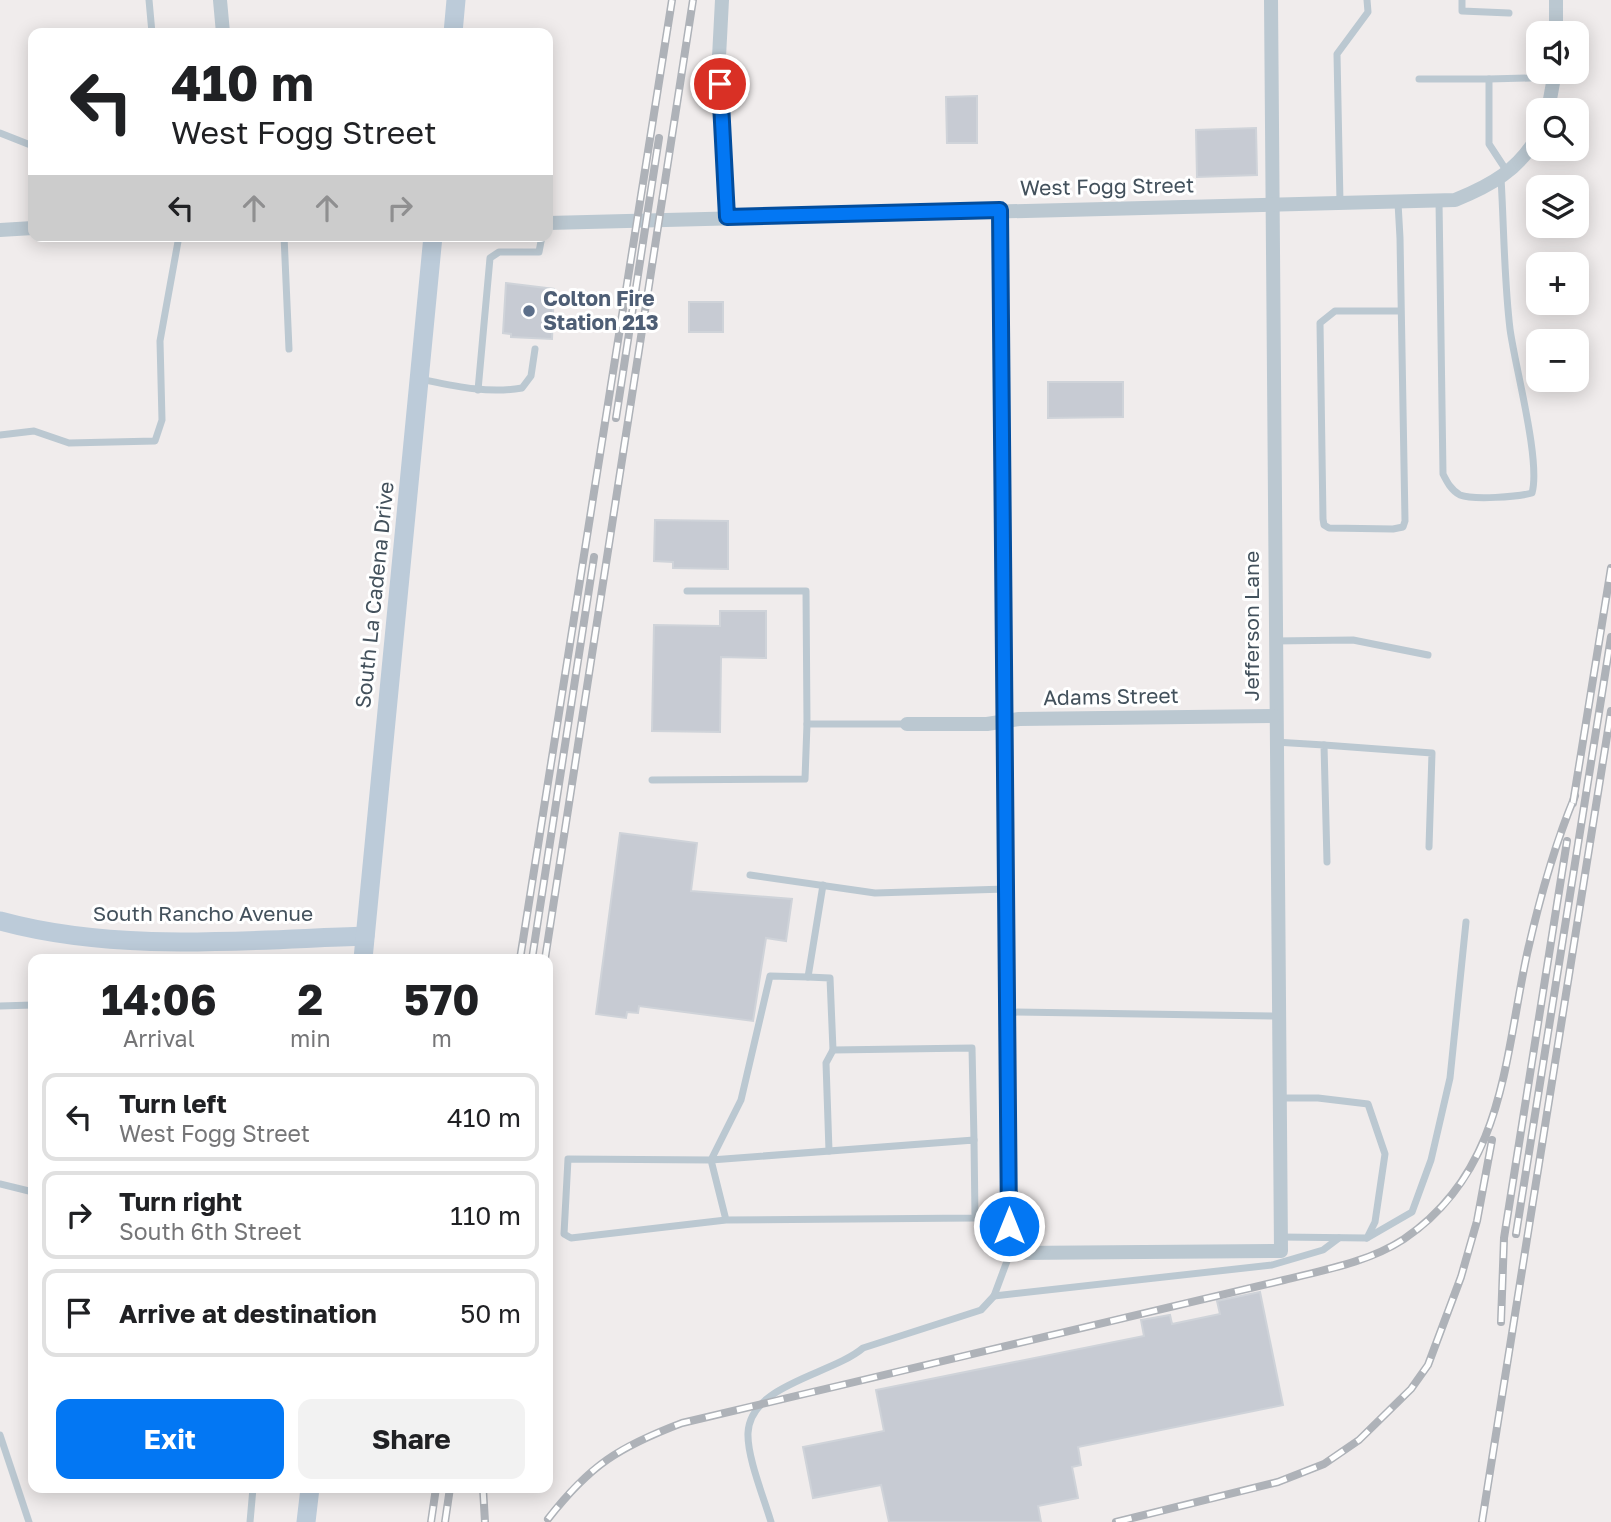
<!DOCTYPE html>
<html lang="en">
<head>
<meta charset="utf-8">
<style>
	:root { --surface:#fff; --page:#f2f2f2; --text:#202124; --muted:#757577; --line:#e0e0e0; --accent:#0377f3 }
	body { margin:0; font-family:"Golos Text",sans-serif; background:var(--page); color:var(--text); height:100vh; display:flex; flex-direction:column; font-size:26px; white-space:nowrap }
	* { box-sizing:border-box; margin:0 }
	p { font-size:23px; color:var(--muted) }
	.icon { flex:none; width:38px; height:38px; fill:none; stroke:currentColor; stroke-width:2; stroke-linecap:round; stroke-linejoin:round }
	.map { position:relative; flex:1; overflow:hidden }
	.panel { position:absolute; left:28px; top:954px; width:525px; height:539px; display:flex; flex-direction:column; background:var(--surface); border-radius:14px; box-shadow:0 4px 18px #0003 }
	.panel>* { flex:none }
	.banner { position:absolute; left:28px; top:28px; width:525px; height:214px; border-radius:14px; box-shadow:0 4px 18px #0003; background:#fff; color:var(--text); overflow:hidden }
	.fabs { position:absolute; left:1526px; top:21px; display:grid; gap:14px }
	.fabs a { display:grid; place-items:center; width:63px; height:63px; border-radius:14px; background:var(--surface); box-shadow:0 4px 18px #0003; font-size:35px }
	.pin { position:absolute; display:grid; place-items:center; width:60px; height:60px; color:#fff; margin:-30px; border:4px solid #fff; border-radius:50%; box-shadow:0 2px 7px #0007 }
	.me { position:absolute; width:77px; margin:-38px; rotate:0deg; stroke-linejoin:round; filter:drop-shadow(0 0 5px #0008) }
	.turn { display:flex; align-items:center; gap:24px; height:147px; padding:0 28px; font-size:32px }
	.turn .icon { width:91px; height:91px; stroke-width:2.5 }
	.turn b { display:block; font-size:49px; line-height:60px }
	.lanes { display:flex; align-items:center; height:66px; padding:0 28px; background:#0003; justify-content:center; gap:35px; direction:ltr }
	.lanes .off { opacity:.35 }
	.eta { display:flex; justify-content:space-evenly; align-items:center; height:119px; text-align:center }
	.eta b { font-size:42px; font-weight:700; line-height:49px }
	.button { display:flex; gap:14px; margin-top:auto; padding:14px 28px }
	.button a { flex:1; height:80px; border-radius:14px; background:var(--accent); color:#fff; font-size:28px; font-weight:700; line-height:80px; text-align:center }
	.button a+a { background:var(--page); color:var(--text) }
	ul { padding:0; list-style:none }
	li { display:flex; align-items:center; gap:21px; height:88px; margin:0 14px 10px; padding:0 14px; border:4px solid var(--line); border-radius:14px }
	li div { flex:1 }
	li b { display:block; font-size:26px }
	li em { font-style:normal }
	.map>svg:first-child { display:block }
	.building { fill:#c7cbd3; stroke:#cfd3d9; stroke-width:2 }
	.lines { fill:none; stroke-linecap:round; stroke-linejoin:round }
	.lane { stroke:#bbc8d1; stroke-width:7 }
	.street { stroke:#bbc8d1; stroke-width:14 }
	.secondary { stroke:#bccbd9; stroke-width:19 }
	.rail-casing { stroke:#aeb2b8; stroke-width:8 }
	.rail { stroke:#fff; stroke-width:5; stroke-dasharray:16; stroke-linecap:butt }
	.route-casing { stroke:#024d9e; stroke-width:18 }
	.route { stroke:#0377f3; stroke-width:12 }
	.service-dot { fill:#5c6f8a; stroke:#fff; stroke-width:2.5 }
	.labels { text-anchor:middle; stroke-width:6; stroke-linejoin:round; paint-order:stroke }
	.street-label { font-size:21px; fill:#43515c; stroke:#fff }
	.service-label { font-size:21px; font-weight:bold; fill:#4e5e75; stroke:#fff; text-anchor:start }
</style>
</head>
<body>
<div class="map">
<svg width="1611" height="1522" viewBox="0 0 1611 1522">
	<rect width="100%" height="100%" fill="#f0ecec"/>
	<g class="building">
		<path d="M 977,96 L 977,143 L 947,143 L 946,97 Z"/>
		<path d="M 1256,128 L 1257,175 L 1197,177 L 1196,130 Z"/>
		<path d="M 506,283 L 554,289 L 552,339 L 511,337 L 511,334 L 503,333 Z"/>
		<rect x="689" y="302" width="34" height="30"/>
		<path d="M 1048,382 L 1123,382 L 1123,417 L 1048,418 Z"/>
		<path d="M 655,520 L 728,521 L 728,569 L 673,568 L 673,562 L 654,561 Z"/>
		<path d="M 720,611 L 766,611 L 766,658 L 721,657 L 720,732 L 652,731 L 654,625 L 720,626 Z"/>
		<path d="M 620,833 L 697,843 L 691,891 L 792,899 L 786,941 L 766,938 L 753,1021 L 639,1006 L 638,1013 L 627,1012 L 626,1018 L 596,1014 Z"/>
		<path d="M 1260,1292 L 1283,1405 L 1078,1447 L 1081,1465 L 1072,1467 L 1078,1498 L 1038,1506 L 1041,1522 L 889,1522 L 881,1485 L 813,1498 L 803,1447 L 884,1431 L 876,1390 L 1144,1336 L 1141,1320 L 1170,1315 L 1172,1324 L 1220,1314 L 1217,1301 Z"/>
	</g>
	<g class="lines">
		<g class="lane">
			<path d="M 149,0 L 152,33"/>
			<path d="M 1462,0 L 1462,11 L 1509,13"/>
			<path d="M 1419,79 L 1489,79 L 1489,144 L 1508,173"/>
			<path d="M 1489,79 L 1530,78"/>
			<path d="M 0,133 L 33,146"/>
			<path d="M 1439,201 L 1443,474 C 1447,482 1451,490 1460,495 C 1473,500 1518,497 1532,493 C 1541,461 1515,367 1510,329 C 1504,279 1504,228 1501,178"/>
			<path d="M 1340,203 L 1337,54 L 1368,12 L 1367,0"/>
			<path d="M 1398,203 L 1400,238 L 1405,521 L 1403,527 L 1393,529 L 1329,528 L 1324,525 L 1323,519 L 1320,323 L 1335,311 L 1401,311"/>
			<path d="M 284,236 L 289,349"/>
			<path d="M 420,379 C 454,386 487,394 522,388 L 531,376 L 535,349"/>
			<path d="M 478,390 L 490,258 L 499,252 L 539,252 L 542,236"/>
			<path d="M 0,435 L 34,431 L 69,443 L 155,441 L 162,420 L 160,341 L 179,236"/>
			<path d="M 687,591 L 806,591 L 807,724 L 907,724"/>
			<path d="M 1274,641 L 1353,640 L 1428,655"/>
			<path d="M 1275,742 L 1324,745 L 1327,862"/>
			<path d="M 1324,745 L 1432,753 L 1429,847"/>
			<path d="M 652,780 L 805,779 L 807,724"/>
			<path d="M 750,875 L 875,893 L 1006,889"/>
			<path d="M 808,977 L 830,978 L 833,1050 L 972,1048 L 974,1140"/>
			<path d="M 0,1006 L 33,1005"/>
			<path d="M 1008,1012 L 1278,1016"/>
			<path d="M 1280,1098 L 1318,1098 L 1368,1104 L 1385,1154 L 1375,1222 L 1367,1238 L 1281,1237"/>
			<path d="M 829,1151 L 826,1063 L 833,1050"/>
			<path d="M 0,1184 L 33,1192"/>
			<path d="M 726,1220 L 975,1218 L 974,1140 L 711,1160 L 726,1220 L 571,1238 L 564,1234 L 568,1159 L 711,1160 L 741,1100 L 770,976 L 808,977 L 823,885"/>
			<path d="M 1367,1238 L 1412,1212 L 1431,1160 L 1450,1078 L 1466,922"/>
			<path d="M 994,1296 L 1272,1265 L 1323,1250 L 1339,1238"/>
			<path d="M 0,1435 L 29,1522"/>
			<path d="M 250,1522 L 253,1488"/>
			<path d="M 771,1522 C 764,1498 747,1457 748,1433 C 750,1384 831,1375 863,1348 L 981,1310 L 994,1296 L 1010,1253"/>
		</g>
		<g class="street">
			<path d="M 220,0 L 223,33"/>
			<path d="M 722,0 L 719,57 L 727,217"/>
			<path d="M 1556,0 L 1556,33"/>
			<path d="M 1548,110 L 1555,72"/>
			<path d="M 1000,210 L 1010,1253 L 1281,1251 L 1271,0"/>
			<path d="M 548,223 L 1455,200 C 1492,185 1518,170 1538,136"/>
			<path d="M 0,230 L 33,228"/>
			<path d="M 907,724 L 987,724 L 1019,719 L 1274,716"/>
		</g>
		<g class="secondary">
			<path d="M 453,33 L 456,0"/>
			<path d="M 0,921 C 117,953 245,940 365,936"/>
			<path d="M 363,959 L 433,236"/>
			<path d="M 306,1522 L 310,1488"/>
		</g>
		<defs>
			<g id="rail">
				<path d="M 616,418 L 659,138"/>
				<path d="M 1573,803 L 1611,568"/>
				<path d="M 520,959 L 672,0"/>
				<path d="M 532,959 L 594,557"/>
				<path d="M 545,959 L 693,0"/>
				<path d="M 1516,1234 L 1611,637"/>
				<path d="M 1501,1322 L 1504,1238 L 1567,841"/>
				<path d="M 483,1488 L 485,1522"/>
				<path d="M 548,1519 C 590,1465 619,1447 682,1423 L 1284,1280 C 1324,1270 1369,1262 1404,1239 C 1504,1171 1504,1061 1527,954 C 1539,901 1554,846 1575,796"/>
				<path d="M 431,1522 L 436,1488"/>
				<path d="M 445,1522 L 450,1488"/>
				<path d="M 1116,1522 L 1278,1482 L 1324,1464 L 1359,1440 L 1411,1389 L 1428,1365 L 1461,1277 L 1477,1221 L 1492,1140"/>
				<path d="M 1482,1522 L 1611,711"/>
			</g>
		</defs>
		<use href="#rail" class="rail-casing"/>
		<use href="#rail" class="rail"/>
	</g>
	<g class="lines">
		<defs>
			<path id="route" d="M 720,84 L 727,217 L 1000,210 L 1009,1226"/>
		</defs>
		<use href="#route" class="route-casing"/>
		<use href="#route" class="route"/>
	</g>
	<circle class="service-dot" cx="529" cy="311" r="7"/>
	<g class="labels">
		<g class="street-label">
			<text transform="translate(1107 187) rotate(-1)" y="7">West Fogg Street</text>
			<text transform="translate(375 595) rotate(-84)" y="7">South La Cadena Drive</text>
			<text transform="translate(1252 626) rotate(-90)" y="7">Jefferson Lane</text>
			<text transform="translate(1111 697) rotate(-1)" y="7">Adams Street</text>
			<text x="203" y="921">South Rancho Avenue</text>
		</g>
		<g class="service-label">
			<text x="543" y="306">Colton Fire<tspan x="543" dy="24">Station 213</tspan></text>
		</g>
	</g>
</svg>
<div class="fabs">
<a><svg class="icon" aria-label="sound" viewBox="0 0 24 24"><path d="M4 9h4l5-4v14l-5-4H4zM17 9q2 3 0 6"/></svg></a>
<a><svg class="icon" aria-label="search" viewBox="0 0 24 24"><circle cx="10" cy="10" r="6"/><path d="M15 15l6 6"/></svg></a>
<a><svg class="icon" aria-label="layers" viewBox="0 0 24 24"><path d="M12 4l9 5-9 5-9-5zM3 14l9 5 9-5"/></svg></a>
<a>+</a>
<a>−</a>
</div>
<div class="pin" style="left:720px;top:84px;background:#d93025"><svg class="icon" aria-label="arrive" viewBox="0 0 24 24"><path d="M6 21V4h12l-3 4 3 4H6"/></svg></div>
<svg class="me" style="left:1009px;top:1226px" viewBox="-20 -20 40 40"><circle r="17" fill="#0377f3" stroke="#fff" stroke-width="3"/><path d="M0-11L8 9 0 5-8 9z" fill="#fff"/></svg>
<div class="banner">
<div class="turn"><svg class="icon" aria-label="left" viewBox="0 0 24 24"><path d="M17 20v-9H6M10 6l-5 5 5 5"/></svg><div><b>410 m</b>West Fogg Street</div></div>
<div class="lanes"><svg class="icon" aria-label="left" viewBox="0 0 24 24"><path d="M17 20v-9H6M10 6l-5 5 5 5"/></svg><svg class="icon off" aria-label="ahead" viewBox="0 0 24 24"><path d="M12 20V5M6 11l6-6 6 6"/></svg><svg class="icon off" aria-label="ahead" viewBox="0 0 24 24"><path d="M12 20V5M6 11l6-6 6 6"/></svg><svg class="icon off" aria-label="right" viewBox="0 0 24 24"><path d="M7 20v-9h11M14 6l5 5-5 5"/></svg></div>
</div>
<section class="panel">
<div class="eta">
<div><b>14:06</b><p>Arrival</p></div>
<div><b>2</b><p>min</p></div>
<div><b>570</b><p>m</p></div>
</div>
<ul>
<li><svg class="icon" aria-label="left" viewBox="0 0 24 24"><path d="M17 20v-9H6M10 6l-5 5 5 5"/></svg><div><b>Turn left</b><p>West Fogg Street</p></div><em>410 m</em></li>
<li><svg class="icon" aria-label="right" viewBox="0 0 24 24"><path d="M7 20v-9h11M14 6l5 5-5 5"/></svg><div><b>Turn right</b><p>South 6th Street</p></div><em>110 m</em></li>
<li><svg class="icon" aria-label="arrive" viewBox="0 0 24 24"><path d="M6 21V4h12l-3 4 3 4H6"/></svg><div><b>Arrive at destination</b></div><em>50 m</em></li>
</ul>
<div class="button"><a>Exit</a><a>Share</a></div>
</section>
</div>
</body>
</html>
